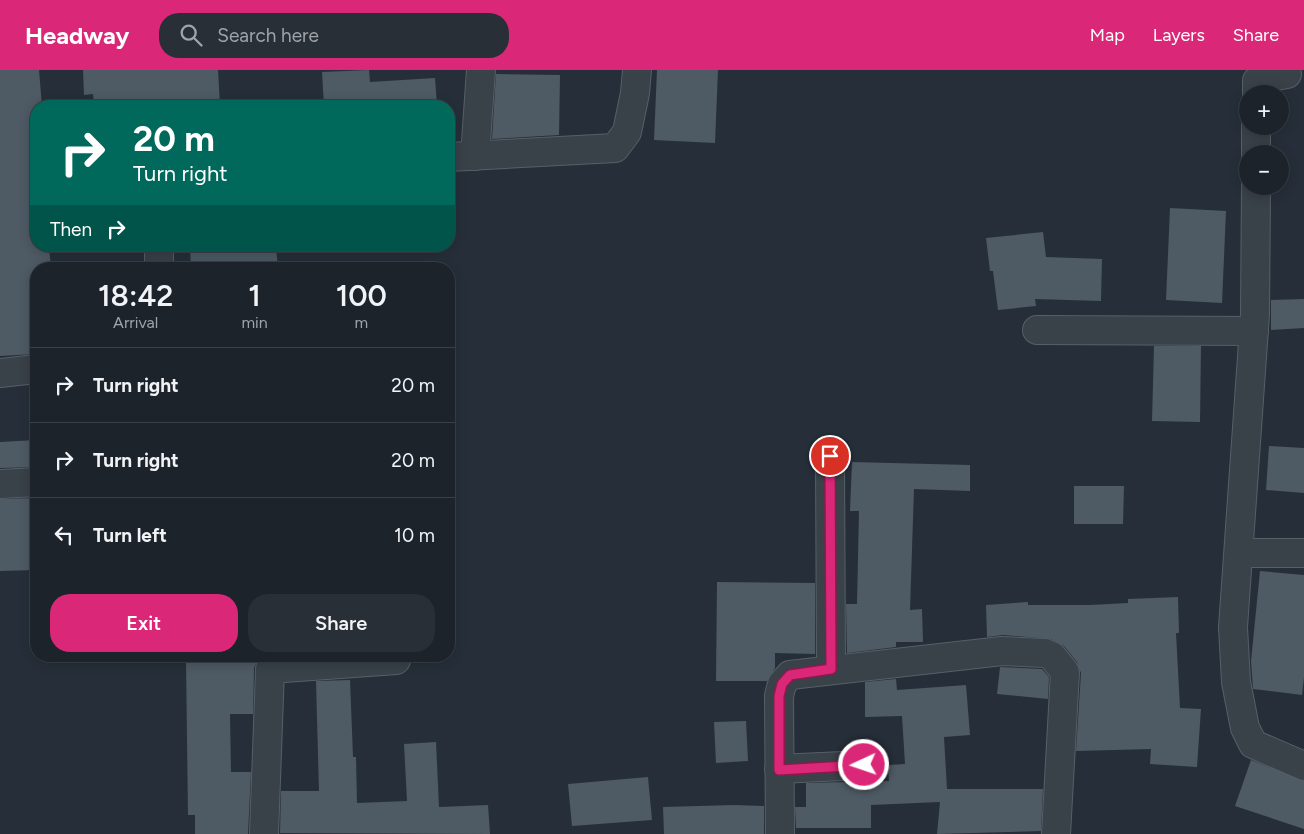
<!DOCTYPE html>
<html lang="en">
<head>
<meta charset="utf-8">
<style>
	:root { --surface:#1c232b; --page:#292f37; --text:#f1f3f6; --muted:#a0a4a9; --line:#3a4047; --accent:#db2777 }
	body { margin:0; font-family:Figtree,sans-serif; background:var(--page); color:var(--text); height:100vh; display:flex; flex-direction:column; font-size:19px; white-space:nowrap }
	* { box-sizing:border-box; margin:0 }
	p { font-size:16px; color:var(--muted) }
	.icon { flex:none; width:28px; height:28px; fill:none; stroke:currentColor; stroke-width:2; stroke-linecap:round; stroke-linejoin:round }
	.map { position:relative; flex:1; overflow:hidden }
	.panel { position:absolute; left:30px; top:192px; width:425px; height:400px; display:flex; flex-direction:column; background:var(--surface); border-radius:20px; box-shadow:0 2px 12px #0003,0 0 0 1px var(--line) }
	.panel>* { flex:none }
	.banner { position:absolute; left:30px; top:30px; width:425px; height:152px; border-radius:20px; box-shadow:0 2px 12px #0003,0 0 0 1px var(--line); background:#00695c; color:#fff; overflow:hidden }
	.tools { position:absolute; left:1239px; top:15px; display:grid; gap:10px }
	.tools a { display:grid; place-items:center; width:50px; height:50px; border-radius:50%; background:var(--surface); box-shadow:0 2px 12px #0003,0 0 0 1px var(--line); font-size:25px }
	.pin { position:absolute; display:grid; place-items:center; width:42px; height:42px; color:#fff; margin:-21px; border:2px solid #fff; border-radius:50%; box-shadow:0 1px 5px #0007 }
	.me { position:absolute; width:55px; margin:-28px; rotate:267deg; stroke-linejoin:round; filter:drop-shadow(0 0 4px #0008) }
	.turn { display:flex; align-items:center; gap:18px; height:105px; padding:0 20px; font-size:22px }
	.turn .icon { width:65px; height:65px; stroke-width:2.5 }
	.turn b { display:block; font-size:35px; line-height:42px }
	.then { display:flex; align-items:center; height:48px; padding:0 20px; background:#0003; gap:10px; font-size:19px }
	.eta { display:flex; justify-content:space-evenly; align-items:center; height:85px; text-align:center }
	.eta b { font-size:30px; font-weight:600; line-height:35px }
	.primary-button { display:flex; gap:10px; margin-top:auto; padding:10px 20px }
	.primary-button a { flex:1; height:58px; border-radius:20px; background:var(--accent); color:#fff; font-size:20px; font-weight:600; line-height:58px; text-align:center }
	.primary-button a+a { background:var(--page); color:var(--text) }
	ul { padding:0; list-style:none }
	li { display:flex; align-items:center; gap:15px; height:75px; padding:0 20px; border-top:1px solid var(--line) }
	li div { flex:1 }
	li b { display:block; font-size:19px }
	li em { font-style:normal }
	header { display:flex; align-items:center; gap:30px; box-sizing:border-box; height:70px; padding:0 25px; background:var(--accent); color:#fff }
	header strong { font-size:24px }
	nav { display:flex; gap:28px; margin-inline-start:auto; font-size:18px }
	.search { width:350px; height:45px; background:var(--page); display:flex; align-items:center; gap:12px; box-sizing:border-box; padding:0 18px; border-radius:20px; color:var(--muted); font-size:19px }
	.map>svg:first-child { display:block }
	.building { fill:#4e5a64 }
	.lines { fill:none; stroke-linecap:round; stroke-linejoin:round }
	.minor-casing { stroke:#575f67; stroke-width:30 }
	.minor { stroke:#394149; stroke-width:28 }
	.route-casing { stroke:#8e194d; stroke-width:12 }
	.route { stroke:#db2777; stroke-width:9 }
</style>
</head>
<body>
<header>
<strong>Headway</strong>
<div class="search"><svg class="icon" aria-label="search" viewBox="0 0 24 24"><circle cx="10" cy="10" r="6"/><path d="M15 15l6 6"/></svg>Search here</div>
<nav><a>Map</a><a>Layers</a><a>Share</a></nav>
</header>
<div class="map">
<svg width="1304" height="764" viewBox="0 0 1304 764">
	<rect width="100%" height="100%" fill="#262f39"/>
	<g class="building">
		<path d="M 0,0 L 39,0 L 42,36 L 36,36 L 36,176 L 49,176 L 51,199 L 36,199 L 36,284 L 0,286 Z"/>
		<path d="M 83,0 L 218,0 L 220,36 L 94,36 L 93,24 L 84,25 Z"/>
		<path d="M 369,0 L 370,12 L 435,8 L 437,36 L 324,36 L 322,2 Z"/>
		<path d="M 657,0 L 718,0 L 715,73 L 654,70 Z"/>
		<path d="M 496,4 L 560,5 L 559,65 L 492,69 Z"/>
		<path d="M 1170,138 L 1226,141 L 1222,233 L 1166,230 Z"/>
		<path d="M 1043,162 L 1046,187 L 1102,189 L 1101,231 L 1035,229 L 1036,236 L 998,240 L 993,201 L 990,201 L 986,168 Z"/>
		<path d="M 190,176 L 276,176 L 278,199 L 191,199 Z"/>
		<path d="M 1304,229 L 1304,258 L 1271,260 L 1271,230 Z"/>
		<path d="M 1154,276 L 1201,276 L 1200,352 L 1152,351 Z"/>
		<path d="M 36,370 L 36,397 L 0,398 L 0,372 Z"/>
		<path d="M 1269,376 L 1304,378 L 1304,423 L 1266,420 Z"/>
		<path d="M 852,392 L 970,395 L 970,421 L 914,419 L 910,540 L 922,539 L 923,572 L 896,572 L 896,577 L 847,583 L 846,534 L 857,534 L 859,441 L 850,441 Z"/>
		<path d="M 1074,416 L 1124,416 L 1123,454 L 1074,454 Z"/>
		<path d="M 36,428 L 36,500 L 0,501 L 0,429 Z"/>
		<path d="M 1260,501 L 1304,505 L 1304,607 L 1302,625 L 1253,619 L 1251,591 Z"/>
		<path d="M 717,512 L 815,513 L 815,584 L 775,583 L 775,598 L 767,611 L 716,611 Z"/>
		<path d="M 1178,527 L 1179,563 L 1176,563 L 1180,638 L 1201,639 L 1197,697 L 1150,694 L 1151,679 L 1076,681 L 1081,603 L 1077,592 L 1064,576 L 1051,569 L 1003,565 L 987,567 L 986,535 L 1028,532 L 1028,535 L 1090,535 L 1128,533 L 1128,529 Z"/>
		<path d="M 186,591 L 257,591 L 254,598 L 253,644 L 230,644 L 231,702 L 251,702 L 248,764 L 195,764 L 195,745 L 188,745 Z"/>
		<path d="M 1000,597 L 1042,599 L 1049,607 L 1048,629 L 997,624 Z"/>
		<path d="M 896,609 L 897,620 L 966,615 L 970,665 L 944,667 L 947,719 L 1043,719 L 1041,761 L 937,764 L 940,732 L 871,735 L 871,758 L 796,758 L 795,737 L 806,737 L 806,713 L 889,711 L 888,695 L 905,694 L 902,646 L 865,647 L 865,612 Z"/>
		<path d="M 350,610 L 353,687 L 356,687 L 357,733 L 407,731 L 404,674 L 436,672 L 439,737 L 488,735 L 490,764 L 280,763 L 281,721 L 319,721 L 316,611 Z"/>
		<path d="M 746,651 L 748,691 L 716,693 L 714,652 Z"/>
		<path d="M 1251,690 L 1304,711 L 1304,759 L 1235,736 Z"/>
		<path d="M 648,707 L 652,750 L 572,756 L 568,714 Z"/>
		<path d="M 734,735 L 764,736 L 764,764 L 664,764 L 663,737 Z"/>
	</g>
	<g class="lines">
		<defs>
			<g id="minor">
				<path d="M 1257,24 L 1257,11 L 1264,8 L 1287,4"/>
				<path d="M 1256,84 L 1256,56"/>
				<path d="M 475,86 L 481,0"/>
				<path d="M 449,87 L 615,78 L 627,62 L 635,23 L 637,0"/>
				<path d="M 1256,116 L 1255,244 L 1233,557 L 1236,612 L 1245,658 L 1253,674 L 1304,696"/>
				<path d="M 159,176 L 159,199"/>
				<path d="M 1037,260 L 1254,261"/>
				<path d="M 0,303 L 36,299"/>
				<path d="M 830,386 L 831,599"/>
				<path d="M 0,414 L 36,412"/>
				<path d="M 1239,483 L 1304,483"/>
				<path d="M 779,699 L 864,695"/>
				<path d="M 264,764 L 270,599 L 396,590"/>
				<path d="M 780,764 L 779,626 L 782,614 L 790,605 L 1002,581 L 1045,583 L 1052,586 L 1065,602 L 1056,764"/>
			</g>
		</defs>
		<use href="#minor" class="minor-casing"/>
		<use href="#minor" class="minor"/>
	</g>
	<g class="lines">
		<defs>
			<path id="route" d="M 830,386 L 831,599 L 790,605 L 782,614 L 779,626 L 779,700 L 864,695"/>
		</defs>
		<use href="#route" class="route-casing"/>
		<use href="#route" class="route"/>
	</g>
</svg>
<div class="tools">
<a>+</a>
<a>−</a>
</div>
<div class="pin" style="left:830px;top:386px;background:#d93025"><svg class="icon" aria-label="arrive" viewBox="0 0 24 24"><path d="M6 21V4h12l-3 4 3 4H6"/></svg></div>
<svg class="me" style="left:864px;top:695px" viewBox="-20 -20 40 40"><circle r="17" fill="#db2777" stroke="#fff" stroke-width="3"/><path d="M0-11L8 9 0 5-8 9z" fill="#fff"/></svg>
<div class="banner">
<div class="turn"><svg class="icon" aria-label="right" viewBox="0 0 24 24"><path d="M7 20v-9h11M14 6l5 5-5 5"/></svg><div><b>20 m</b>Turn right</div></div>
<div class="then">Then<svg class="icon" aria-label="right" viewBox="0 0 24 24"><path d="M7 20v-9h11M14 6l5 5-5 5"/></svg></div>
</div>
<section class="panel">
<div class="eta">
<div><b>18:42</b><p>Arrival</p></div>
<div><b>1</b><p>min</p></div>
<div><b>100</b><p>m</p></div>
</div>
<ul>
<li><svg class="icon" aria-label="right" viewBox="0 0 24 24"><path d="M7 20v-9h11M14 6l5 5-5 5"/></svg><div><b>Turn right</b></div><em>20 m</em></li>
<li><svg class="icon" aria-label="right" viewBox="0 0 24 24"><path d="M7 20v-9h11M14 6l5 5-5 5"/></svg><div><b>Turn right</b></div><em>20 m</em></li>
<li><svg class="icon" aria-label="left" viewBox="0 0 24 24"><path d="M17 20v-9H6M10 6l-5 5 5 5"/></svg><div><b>Turn left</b></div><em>10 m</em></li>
</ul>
<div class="primary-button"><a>Exit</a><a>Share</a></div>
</section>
</div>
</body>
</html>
